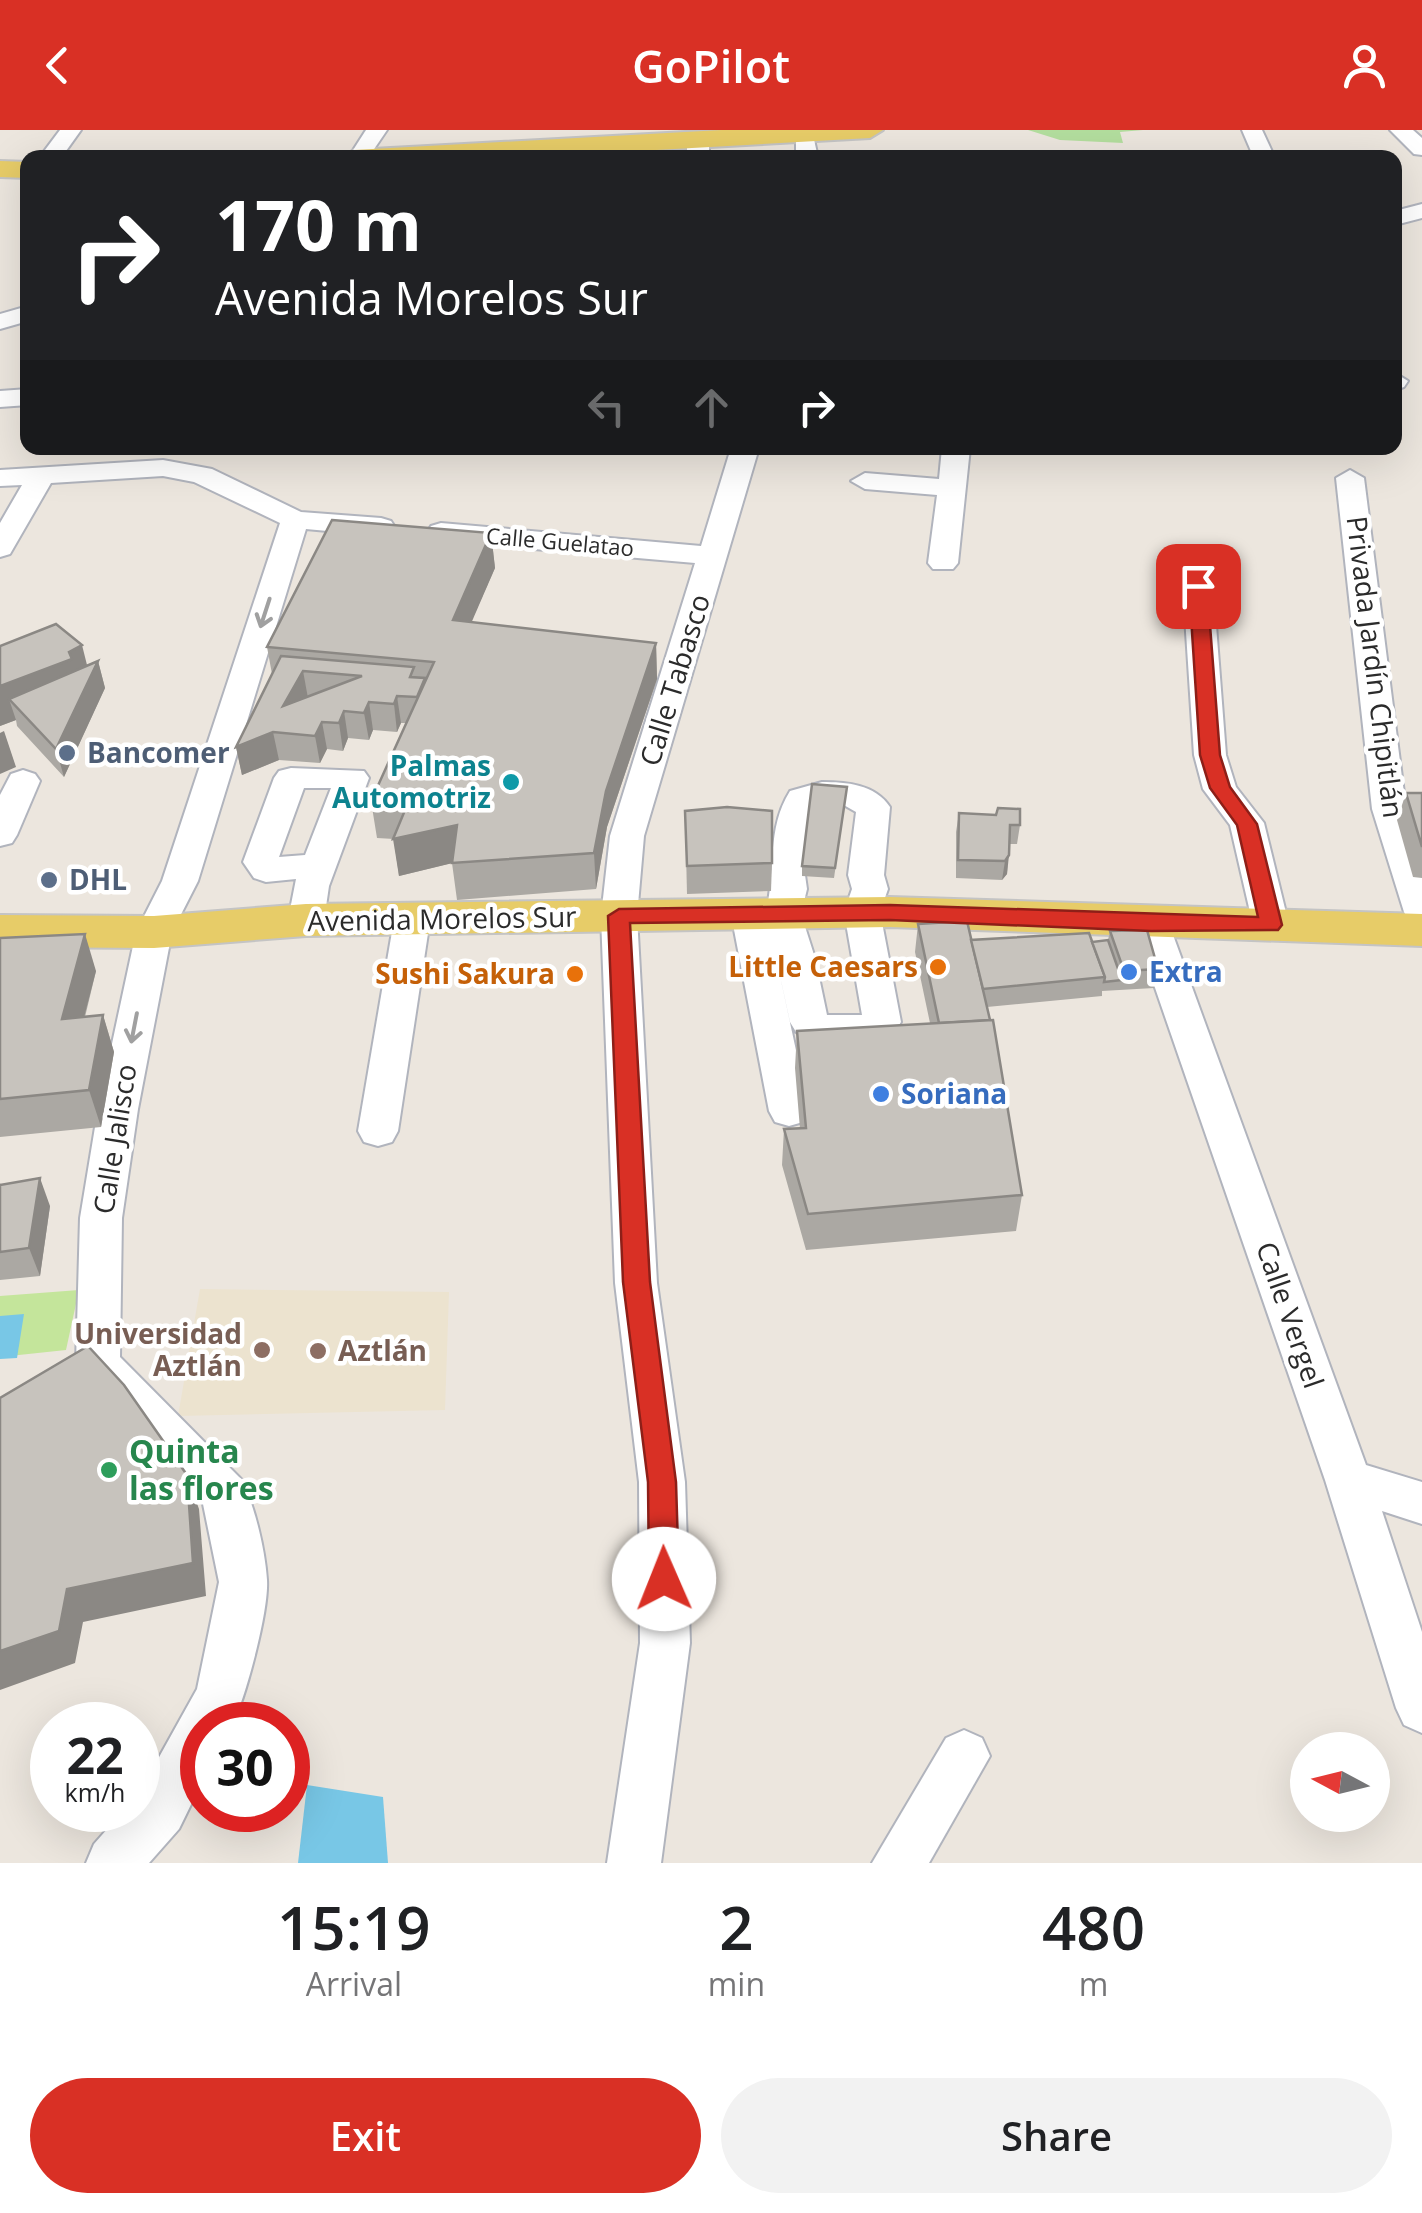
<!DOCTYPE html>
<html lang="en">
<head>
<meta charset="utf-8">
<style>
	:root { --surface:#fff; --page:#f2f2f2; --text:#202124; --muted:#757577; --accent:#d93025 }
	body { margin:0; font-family:"Open Sans",sans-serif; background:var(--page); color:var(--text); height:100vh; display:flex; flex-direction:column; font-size:38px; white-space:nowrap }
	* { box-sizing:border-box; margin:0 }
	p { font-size:32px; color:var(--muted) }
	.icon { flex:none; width:55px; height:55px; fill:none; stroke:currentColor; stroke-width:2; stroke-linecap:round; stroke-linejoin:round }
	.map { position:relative; height:1733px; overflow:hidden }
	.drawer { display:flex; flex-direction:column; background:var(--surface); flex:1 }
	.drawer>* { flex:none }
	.hud { position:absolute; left:20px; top:20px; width:1382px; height:305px; border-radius:20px; box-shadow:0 10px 40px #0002; background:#202124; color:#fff; overflow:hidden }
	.needle { width:65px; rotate:277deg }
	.fabs { position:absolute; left:1290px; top:1602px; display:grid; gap:20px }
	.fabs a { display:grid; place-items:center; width:100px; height:100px; border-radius:50%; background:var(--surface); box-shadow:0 10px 40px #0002; font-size:50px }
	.speed { position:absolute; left:30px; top:1572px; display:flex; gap:20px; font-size:50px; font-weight:700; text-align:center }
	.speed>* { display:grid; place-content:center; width:130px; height:130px; border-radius:50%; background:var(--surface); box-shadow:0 10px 40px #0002; line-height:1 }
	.speed small { font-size:25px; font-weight:400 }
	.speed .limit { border:15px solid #d22; background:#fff; color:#111 }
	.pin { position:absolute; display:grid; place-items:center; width:85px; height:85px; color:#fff; margin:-42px; border-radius:20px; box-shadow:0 5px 15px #0006 }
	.me { position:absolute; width:110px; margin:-55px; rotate:359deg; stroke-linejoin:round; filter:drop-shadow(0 0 8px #0008) }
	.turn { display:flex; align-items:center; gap:35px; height:210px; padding:0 30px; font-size:45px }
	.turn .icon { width:130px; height:130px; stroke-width:2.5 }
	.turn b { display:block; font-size:70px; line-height:85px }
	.lanes { display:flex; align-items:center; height:95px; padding:0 30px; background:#0003; justify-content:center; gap:50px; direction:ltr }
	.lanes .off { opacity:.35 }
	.eta { display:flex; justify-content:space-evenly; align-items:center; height:170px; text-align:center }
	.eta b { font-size:60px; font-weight:600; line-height:70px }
	.primary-button { display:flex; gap:20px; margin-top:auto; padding:20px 30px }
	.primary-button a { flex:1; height:115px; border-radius:60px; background:var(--accent); color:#fff; font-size:40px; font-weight:600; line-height:115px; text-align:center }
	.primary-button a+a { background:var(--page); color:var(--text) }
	header { display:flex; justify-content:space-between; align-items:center; height:130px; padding:0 30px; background:var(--accent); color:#fff; font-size:45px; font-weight:600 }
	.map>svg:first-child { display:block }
	.education { fill:#ece3cf }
	.green { fill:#b3de9e }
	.pitch { fill:#c4e59b }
	.water { fill:#78c7e6 }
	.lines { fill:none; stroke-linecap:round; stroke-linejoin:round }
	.minor-casing { stroke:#b1b4bd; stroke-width:4 }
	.major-casing { stroke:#c4c4c4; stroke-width:4 }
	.minor { fill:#fff; fill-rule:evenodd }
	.major { fill:#e7cc68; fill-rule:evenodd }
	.wall { fill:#aba8a3 }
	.shaded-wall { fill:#8b8884 }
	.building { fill:#c7c3bd; stroke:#8b8884; stroke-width:2.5; fill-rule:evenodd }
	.oneway { stroke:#a0a0a0 }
	.route { fill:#d93025; stroke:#8d1f18; stroke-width:2.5 }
	.service-dot { fill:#5c6f8a; stroke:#fff; stroke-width:4 }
	.culture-dot { fill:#0f9aa8; stroke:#fff; stroke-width:4 }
	.food-dot { fill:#e8710a; stroke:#fff; stroke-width:4 }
	.shop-dot { fill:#3f7fe0; stroke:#fff; stroke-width:4 }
	.education-dot { fill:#8d6e63; stroke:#fff; stroke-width:4 }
	.leisure-dot { fill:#2e9e5b; stroke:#fff; stroke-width:4 }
	.labels { text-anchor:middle; stroke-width:9; stroke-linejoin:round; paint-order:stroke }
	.far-street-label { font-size:22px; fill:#2b2b2b; stroke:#fff }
	.street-label { font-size:28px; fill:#2b2b2b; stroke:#fff }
	.service-label { font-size:28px; font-weight:bold; fill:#4e5e75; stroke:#fff; text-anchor:start }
	.culture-label { font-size:28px; font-weight:bold; fill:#0d838f; stroke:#fff; text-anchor:end }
	.food-label { font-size:28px; font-weight:bold; fill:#c56008; stroke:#fff; text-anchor:end }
	.shop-label { font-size:28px; font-weight:bold; fill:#366cbe; stroke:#fff; text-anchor:start }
	.education-label { font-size:28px; font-weight:bold; fill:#785e54; stroke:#fff; text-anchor:end }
	.near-leisure-label { font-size:32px; font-weight:bold; fill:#27864d; stroke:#fff; text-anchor:start }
</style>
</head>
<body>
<header><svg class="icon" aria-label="back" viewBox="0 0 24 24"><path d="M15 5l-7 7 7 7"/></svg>GoPilot<svg class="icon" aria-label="person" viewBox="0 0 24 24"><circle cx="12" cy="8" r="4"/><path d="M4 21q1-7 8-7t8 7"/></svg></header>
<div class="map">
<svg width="1422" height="1733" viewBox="0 0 1422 1733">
	<rect width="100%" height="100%" fill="#ece6de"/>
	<path class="education" d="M 200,1159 L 449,1162 L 445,1280 L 178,1286 Z"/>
	<path class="green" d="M 1028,0 L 1143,0 L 1120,2 L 1123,13 L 1060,10 Z"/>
	<path class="pitch" d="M 79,1160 L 66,1220 L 0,1227 L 0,1166 Z"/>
	<g class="water">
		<path d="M 24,1184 L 17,1228 L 0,1229 L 0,1186 Z"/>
		<path d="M 307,1655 L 383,1667 L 388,1733 L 298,1733 Z"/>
	</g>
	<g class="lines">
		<defs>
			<g id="minor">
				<path d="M 60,0 L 81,0 L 61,28 L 39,28 Z"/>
				<path d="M 366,0 L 387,0 L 368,28 L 348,28 Z"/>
				<path d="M 796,0 L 812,0 L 818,28 L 796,28 Z"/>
				<path d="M 1242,0 L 1262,0 L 1275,28 L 1254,28 Z"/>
				<path d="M 1390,0 L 1413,0 L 1422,8 L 1422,25 L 1414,24 Z"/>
				<path d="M 698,4 L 709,10 L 709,28 L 687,28 L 687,10 Z"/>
				<path d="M 1422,74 L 1422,88 L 1395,95 L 1395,81 Z"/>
				<path d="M 28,176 L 28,191 L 0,199 L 0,184 Z"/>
				<path d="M 1395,243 L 1408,251 L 1404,257 L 1395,260 Z"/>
				<path d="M 28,259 L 28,275 L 0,277 L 0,261 Z"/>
				<path d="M 731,318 L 759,318 L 644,706 L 637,786 L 657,1153 L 685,1352 L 690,1513 L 661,1733 L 607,1733 L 640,1513 L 639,1352 L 615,1153 L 601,786 L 610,706 L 695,433 L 441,411 L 431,408 L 427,402 L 431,396 L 441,393 L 701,416 Z"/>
				<path d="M 942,318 L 970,318 L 958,433 L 953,439 L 933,439 L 928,433 L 937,365 L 865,359 L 851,351 L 865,343 L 939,349 Z"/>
				<path d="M 163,330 L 212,339 L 301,382 L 381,388 L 391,391 L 395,397 L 391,403 L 381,406 L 306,399 L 198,751 L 172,802 L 138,979 L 122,1088 L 120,1227 L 242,1350 C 255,1378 265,1419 267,1450 C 269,1480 246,1567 232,1595 L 202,1595 L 202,1652 L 179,1699 L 149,1733 L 86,1733 L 94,1714 L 124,1680 L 138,1680 L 138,1665 L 197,1559 L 219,1452 L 203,1374 L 82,1246 L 76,1233 L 80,1088 L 98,979 L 136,802 L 162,751 L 280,393 L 194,352 L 163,346 L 51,353 L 10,424 L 0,427 L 0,393 L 22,355 L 0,356 L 0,340 Z"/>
				<path d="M 1350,340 L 1364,348 L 1406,679 L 1422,728 L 1422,794 L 1409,791 L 1404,782 L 1372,679 L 1336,348 Z"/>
				<path d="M 1198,447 L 1208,450 L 1213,456 L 1226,625 L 1236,657 L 1264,693 L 1289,795 L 1284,804 L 1271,807 L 1258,804 L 1253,795 L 1230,695 L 1203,659 L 1194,625 L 1183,456 L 1188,450 Z"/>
				<path d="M 291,638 L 364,641 L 369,648 L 329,756 L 324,790 L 319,799 L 306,802 L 293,799 L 288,790 L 296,749 L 266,752 L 254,748 L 243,732 L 274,648 L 279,641 ZM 304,658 L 331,658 L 305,725 L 279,727 Z"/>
				<path d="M 23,640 L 35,644 L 40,651 L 17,705 L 12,713 L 0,716 L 0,665 L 11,644 Z"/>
				<path d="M 822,652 C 846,652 875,654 890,677 L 884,745 L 888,759 L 880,782 L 901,892 C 882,924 824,917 796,902 L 790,892 L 771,804 L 809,981 L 803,992 L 789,996 L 775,992 L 769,981 L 731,784 L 736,775 L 749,772 L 762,775 L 766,782 C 776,742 766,699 790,661 ZM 842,674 L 856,682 L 848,745 L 852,759 L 844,782 L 862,885 L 827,885 L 815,828 L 801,784 L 807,759 L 804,738 L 808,704 L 817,676 Z"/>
				<path d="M 412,778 L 425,781 L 430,790 L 398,1001 L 392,1012 L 378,1016 L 364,1012 L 358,1001 L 394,790 L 399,781 Z"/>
				<path d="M 1151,782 L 1164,785 L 1169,794 L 1366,1335 L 1422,1352 L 1422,1394 L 1382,1381 L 1422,1502 L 1422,1603 L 1404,1595 L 1396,1578 L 1325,1350 L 1133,794 L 1138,785 Z"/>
				<path d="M 964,1600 L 982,1608 L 990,1626 L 929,1733 L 872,1733 L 946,1608 Z"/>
			</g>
			<g id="major">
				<path d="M 722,0 L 883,0 L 870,8 L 512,28 L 341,28 L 354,20 Z"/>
				<path d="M 0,31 L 28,32 L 28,48 L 0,47 Z"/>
				<path d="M 890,767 L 1422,784 L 1422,816 L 890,797 L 306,806 L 154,818 L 0,817 L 0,785 L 154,786 L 306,774 Z"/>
			</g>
		</defs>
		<use href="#minor" class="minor-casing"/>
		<use href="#major" class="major-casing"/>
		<use href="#minor" class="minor"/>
		<use href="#major" class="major"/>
	</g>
	<g class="wall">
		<path d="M 491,403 L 495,438 L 471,492 L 656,513 L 657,549 L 607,697 L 596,759 L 457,770 L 452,733 L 399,746 L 394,709 L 377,708 L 371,671 L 406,593 L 401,593 L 397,602 L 373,600 L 369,610 L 348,608 L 343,621 L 327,619 L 320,633 L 279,630 L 242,645 L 236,617 L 272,544 L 267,517 Z"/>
		<path d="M 0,516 L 87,535 L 98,531 L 105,558 L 64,647 L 17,596 L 16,590 L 0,596 Z"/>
		<path d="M 847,657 L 834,748 L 802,746 L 802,736 Z"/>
		<path d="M 1406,663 L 1422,663 L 1422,748 L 1413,747 L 1397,690 Z"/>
		<path d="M 685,681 L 772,733 L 771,761 L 687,764 Z"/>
		<path d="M 959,683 L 1020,695 L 1017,714 L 1009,714 L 1007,744 L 1002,750 L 956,748 L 956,702 Z"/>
		<path d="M 918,794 L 971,810 L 1092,812 L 1108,810 L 1110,801 L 1158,839 L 1154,858 L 1102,861 L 1102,866 L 987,877 L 1022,1065 L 1016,1101 L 806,1120 L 782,1035 L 784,999 L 800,999 L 795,938 L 797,901 L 930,893 L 915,822 Z"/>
		<path d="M 0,808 L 96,841 L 85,887 L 103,885 L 114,922 L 101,997 L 0,1007 Z"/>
		<path d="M 0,1053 L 1,1055 L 50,1076 L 40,1146 L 0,1150 Z"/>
	</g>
	<g class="shaded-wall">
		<path d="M 491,403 L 495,438 L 457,526 L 453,490 Z"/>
		<path d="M 656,513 L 657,549 L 607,697 L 596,759 L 594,723 L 606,661 Z"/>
		<path d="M 82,515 L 90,547 L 98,531 L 105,558 L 64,647 L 56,619 L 9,569 L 16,590 L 0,596 L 0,556 Z"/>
		<path d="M 303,541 L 308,568 L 283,576 Z"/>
		<path d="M 397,566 L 401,593 L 397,602 L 394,574 Z"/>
		<path d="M 369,572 L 373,600 L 369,610 L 364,583 Z"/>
		<path d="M 344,581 L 348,608 L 343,621 L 339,593 Z"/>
		<path d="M 322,592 L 327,619 L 320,633 L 315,606 Z"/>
		<path d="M 4,601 L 16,637 L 0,644 L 0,603 Z"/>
		<path d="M 273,602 L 279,630 L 242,645 L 236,617 Z"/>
		<path d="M 457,695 L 461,731 L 399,746 L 393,709 Z"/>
		<path d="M 1009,725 L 1007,744 L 1002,750 L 1005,731 Z"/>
		<path d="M 85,804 L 96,841 L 74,926 L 62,889 Z"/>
		<path d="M 103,885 L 114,922 L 101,997 L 89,960 Z"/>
		<path d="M 40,1048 L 50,1076 L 40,1146 L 29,1118 Z"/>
		<path d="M 187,1345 L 199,1379 L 206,1466 L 83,1492 L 75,1533 L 0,1560 L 0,1521 Z"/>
	</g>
	<g class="building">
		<path d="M 332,390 L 491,403 L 453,490 L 656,513 L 606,661 L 594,723 L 452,733 L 457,695 L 393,709 L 408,673 L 371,671 L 434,532 L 267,517 Z"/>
		<path d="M 56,494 L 82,515 L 69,522 L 72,529 L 0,556 L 0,516 Z"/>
		<path d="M 281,526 L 414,537 L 410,547 L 425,548 L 417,567 L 397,566 L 394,574 L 369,572 L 364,583 L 344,581 L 339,593 L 322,592 L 315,606 L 273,602 L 236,617 ZM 303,541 L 362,546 L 283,576 Z"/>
		<path d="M 98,531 L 56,619 L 9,569 Z"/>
		<path d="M 812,654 L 847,657 L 835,738 L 802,736 Z"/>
		<path d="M 1406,663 L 1422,663 L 1422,717 Z"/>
		<path d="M 727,677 L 772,681 L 772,733 L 687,736 L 685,681 Z"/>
		<path d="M 998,678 L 1020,679 L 1020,695 L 1010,695 L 1009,725 L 1005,731 L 958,730 L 959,683 L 996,685 Z"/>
		<path d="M 967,791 L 990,890 L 939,893 L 918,794 Z"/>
		<path d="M 1147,800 L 1158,839 L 1124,841 L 1110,801 Z"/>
		<path d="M 1089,803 L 1105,847 L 983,859 L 971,810 Z"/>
		<path d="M 85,804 L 62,889 L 103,885 L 89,960 L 0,969 L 0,808 Z"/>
		<path d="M 1108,810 L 1122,850 L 1104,852 L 1105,847 L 1092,812 Z"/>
		<path d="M 993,890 L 1022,1065 L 808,1084 L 784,999 L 806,998 L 797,901 Z"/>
		<path d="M 40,1048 L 29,1118 L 0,1122 L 0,1055 Z"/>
		<path d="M 88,1216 L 124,1255 L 187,1345 L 193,1433 L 67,1459 L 59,1501 L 0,1521 L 0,1268 Z"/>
	</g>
	<defs><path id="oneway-shaft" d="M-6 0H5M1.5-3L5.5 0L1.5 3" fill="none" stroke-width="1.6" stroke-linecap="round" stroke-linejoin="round" transform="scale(2.5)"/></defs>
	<g class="oneway">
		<use href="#oneway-shaft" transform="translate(265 483) rotate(108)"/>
		<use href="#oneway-shaft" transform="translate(134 898) rotate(101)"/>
	</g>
	<path class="route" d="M 1198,451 L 1207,456 L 1220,625 L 1230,657 L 1257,694 L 1282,795 L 1278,800 L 1151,801 L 890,790 L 630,793 L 650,1152 L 676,1352 L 679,1449 L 674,1458 L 664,1462 L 654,1458 L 649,1449 L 648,1352 L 623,1152 L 608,786 L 619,779 L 890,775 L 1258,787 L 1237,695 L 1210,658 L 1200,625 L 1189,456 Z"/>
	<g class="service-dot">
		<circle cx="67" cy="623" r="10"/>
		<circle cx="49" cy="750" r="10"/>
	</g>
	<circle class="culture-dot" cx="511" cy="652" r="10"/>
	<g class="food-dot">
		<circle cx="938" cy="837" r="10"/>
		<circle cx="575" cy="844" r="10"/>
	</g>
	<g class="shop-dot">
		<circle cx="1129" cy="842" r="10"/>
		<circle cx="881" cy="964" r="10"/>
	</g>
	<g class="education-dot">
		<circle cx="262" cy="1220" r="10"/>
		<circle cx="318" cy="1221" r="10"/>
	</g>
	<circle class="leisure-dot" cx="109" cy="1340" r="10"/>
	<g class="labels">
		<g class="far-street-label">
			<text transform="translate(560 412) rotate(5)" y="8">Calle Guelatao</text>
		</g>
		<g class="street-label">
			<text transform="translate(1375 537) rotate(83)" y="10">Privada Jardín Chipitlán</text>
			<text transform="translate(675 550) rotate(-73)" y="10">Calle Tabasco</text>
			<text transform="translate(442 789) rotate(-1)" y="10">Avenida Morelos Sur</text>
			<text transform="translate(115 1009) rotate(-81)" y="10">Calle Jalisco</text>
			<text transform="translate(1290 1185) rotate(71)" y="10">Calle Vergel</text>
		</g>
		<g class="service-label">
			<text x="87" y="633">Bancomer</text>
			<text x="69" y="760">DHL</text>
		</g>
		<g class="culture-label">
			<text x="491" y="646">Palmas<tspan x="491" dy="32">Automotriz</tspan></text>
		</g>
		<g class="food-label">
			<text x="918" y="847">Little Caesars</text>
			<text x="555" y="854">Sushi Sakura</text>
		</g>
		<g class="shop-label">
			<text x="1149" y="852">Extra</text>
			<text x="901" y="974">Soriana</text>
		</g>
		<g class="education-label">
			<text x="242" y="1214">Universidad<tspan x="242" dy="32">Aztlán</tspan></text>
			<text x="338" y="1231" text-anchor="start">Aztlán</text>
		</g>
		<g class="near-leisure-label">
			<text x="129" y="1333">Quinta<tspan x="129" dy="37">las flores</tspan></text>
		</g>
	</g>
</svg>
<div class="fabs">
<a><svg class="needle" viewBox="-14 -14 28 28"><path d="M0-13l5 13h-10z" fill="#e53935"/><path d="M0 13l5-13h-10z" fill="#757577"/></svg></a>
</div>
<div class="speed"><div>22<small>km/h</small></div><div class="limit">30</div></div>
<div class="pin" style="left:1198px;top:456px;background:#d93025"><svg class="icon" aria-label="arrive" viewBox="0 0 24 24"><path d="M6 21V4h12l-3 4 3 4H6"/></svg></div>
<svg class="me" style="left:664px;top:1449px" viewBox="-20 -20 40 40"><circle r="19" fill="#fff"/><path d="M0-13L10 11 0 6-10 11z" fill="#d93025"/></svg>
<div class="hud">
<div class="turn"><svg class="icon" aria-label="right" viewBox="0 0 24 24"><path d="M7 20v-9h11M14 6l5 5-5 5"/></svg><div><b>170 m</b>Avenida Morelos Sur</div></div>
<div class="lanes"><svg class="icon off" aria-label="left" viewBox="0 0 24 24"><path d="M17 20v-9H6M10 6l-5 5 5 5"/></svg><svg class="icon off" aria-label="ahead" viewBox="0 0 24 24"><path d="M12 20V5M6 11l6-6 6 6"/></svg><svg class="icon" aria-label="right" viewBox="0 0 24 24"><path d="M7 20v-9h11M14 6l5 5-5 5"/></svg></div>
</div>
</div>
<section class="drawer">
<div class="eta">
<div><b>15:19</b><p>Arrival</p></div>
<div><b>2</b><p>min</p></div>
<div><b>480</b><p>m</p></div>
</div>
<div class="primary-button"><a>Exit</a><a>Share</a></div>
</section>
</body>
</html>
